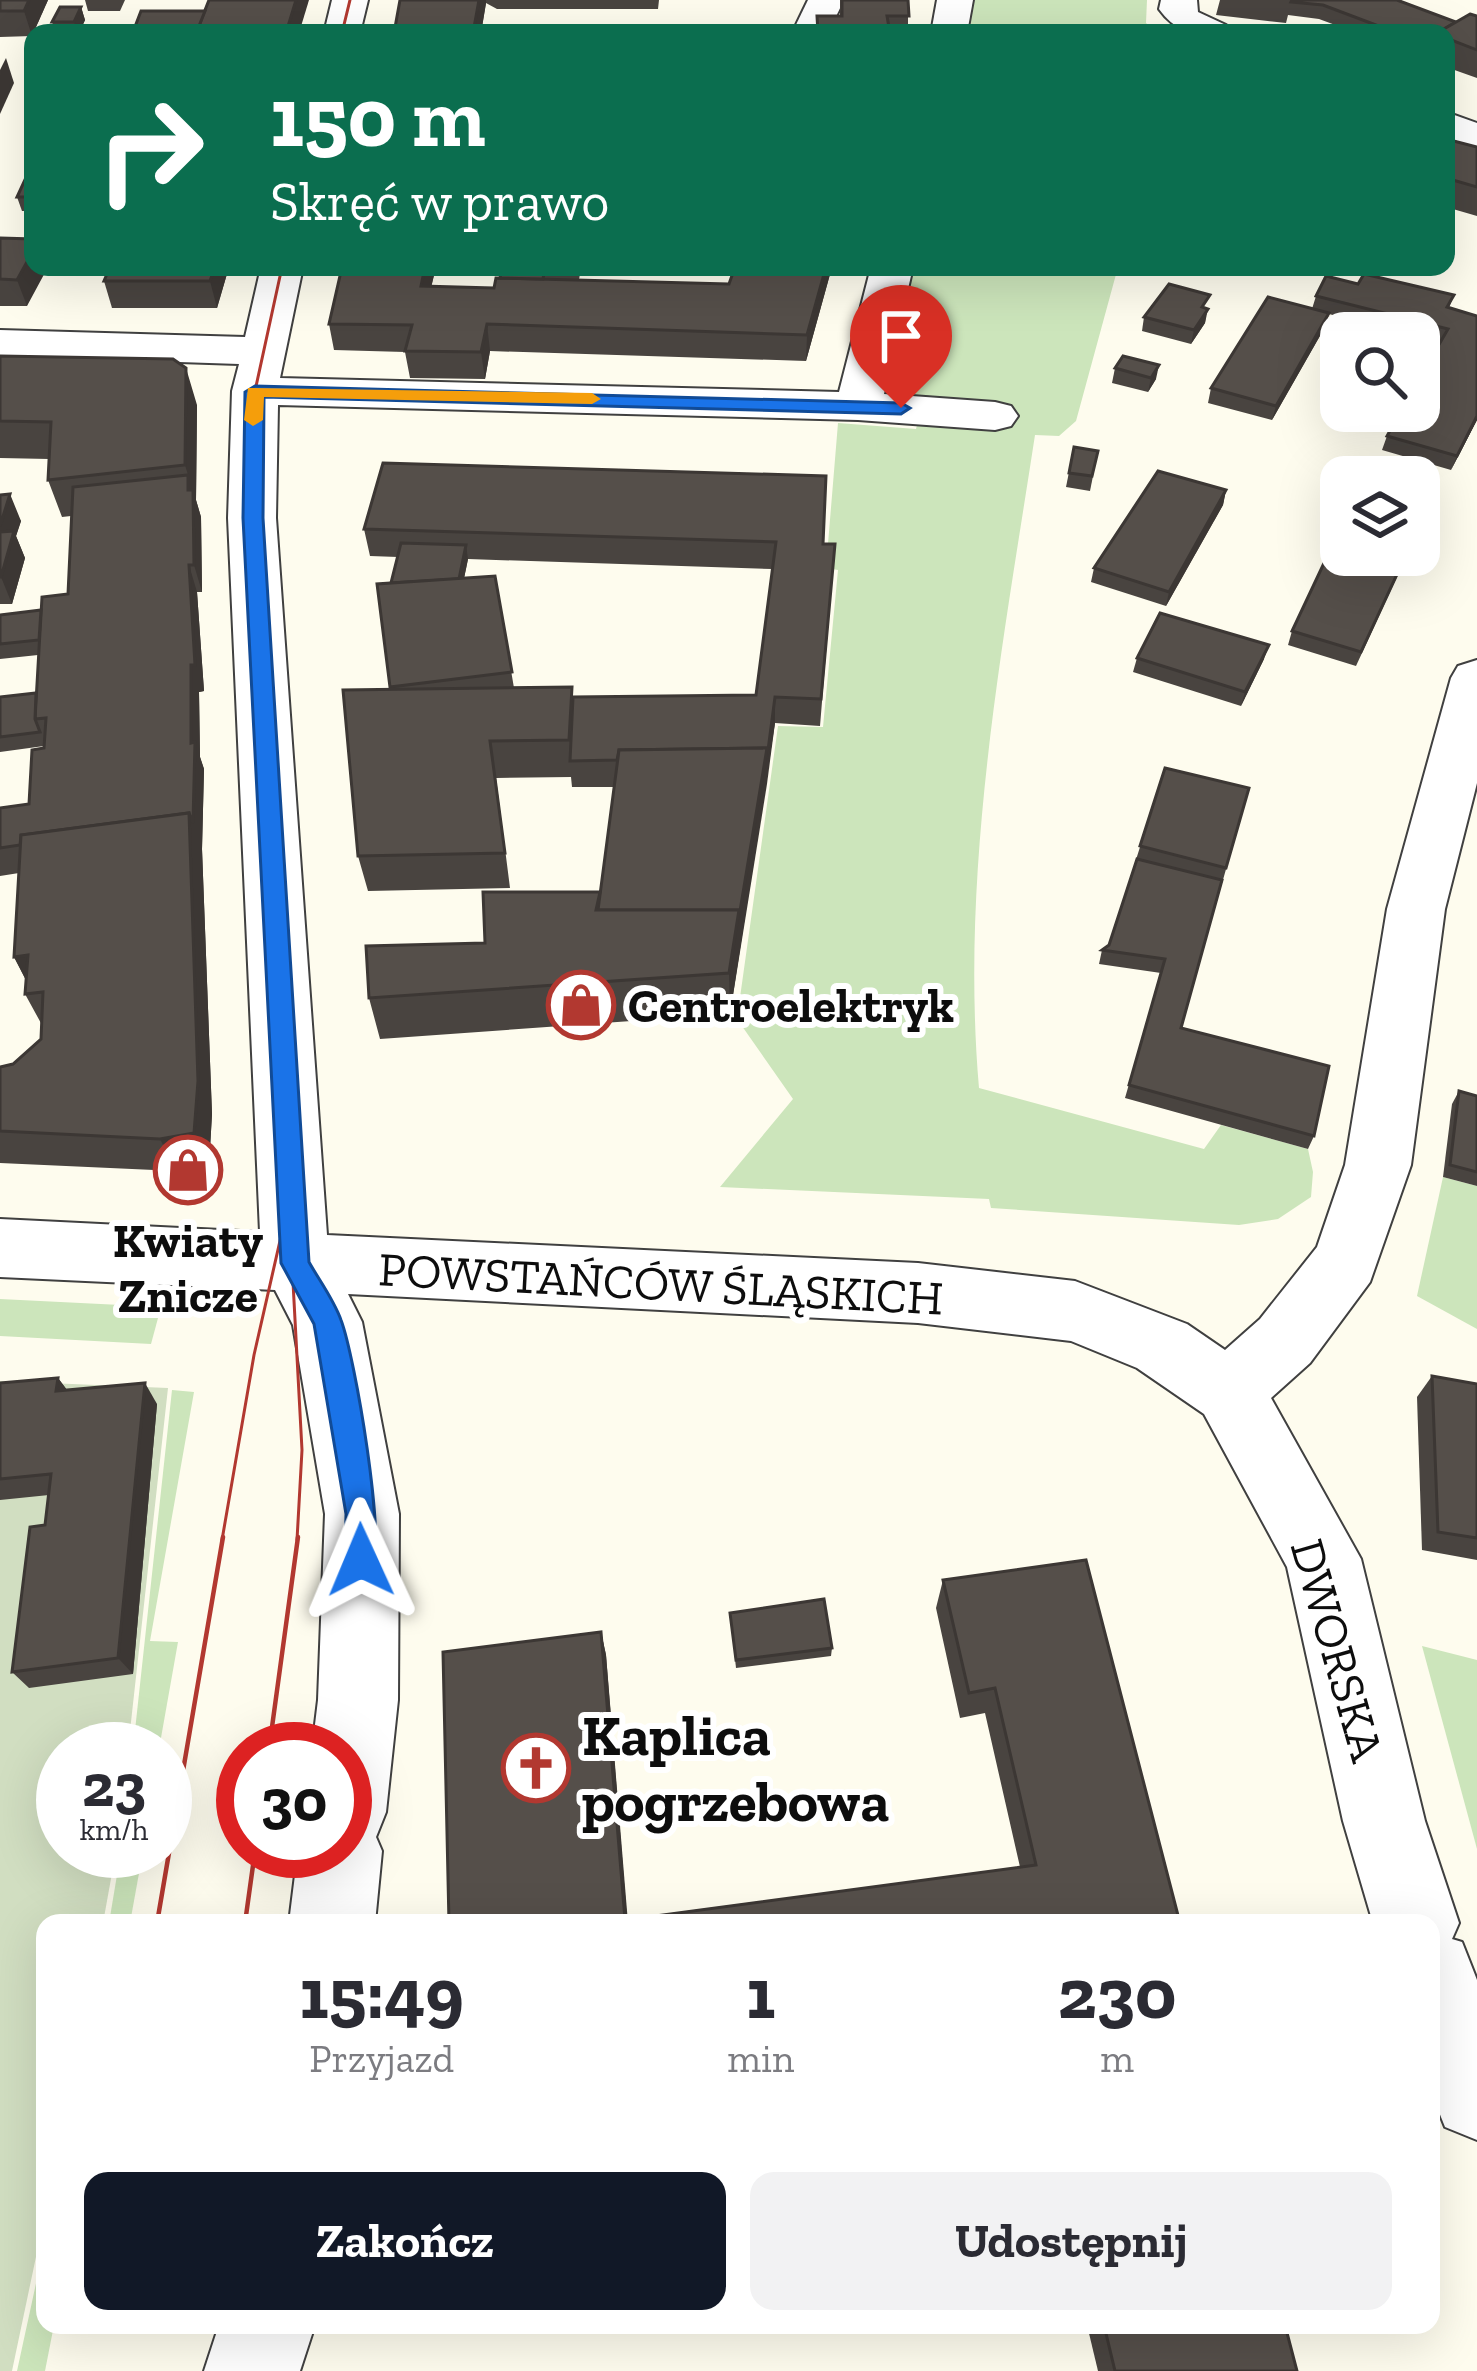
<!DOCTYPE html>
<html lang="pl">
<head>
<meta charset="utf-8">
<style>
	:root { --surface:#fff; --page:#f2f2f3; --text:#2b2b33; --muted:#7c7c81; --accent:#111827 }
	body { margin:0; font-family:"Zilla Slab",serif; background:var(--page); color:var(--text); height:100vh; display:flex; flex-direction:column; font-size:45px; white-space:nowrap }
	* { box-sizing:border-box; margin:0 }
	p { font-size:39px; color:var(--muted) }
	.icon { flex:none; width:66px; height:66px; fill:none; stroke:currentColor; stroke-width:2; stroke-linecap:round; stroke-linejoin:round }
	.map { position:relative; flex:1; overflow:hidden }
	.sheet { position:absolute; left:36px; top:1914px; width:1404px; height:420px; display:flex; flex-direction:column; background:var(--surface); border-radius:24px; box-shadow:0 12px 48px #0002 }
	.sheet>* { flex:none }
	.top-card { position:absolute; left:24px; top:24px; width:1431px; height:252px; border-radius:24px; box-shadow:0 12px 48px #0002; background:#0b6e4f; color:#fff; overflow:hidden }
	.buttons { position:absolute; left:1320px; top:312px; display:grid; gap:24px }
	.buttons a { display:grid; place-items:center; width:120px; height:120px; border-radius:24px; background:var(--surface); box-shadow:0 12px 48px #0002; font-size:60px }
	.speed { position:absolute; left:36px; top:1722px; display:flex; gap:24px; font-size:60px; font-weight:700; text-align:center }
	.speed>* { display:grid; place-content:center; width:156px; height:156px; border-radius:50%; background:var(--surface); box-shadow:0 12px 48px #0002; line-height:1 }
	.speed small { font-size:30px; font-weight:400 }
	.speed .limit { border:18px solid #d22; background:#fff; color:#111 }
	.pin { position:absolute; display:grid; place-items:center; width:102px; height:102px; color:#fff; margin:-123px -51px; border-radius:50% 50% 50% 0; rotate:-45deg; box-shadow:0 0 12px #0007 }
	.pin .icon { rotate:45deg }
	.me { position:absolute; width:132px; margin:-66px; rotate:359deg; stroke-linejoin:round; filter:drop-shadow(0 0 9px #0008) }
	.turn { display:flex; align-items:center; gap:42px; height:252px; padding:0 48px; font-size:54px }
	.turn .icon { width:156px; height:156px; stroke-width:2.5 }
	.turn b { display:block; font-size:84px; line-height:102px }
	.eta { display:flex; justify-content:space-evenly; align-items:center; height:204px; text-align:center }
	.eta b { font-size:72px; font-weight:700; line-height:84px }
	.button { display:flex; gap:24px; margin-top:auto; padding:24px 48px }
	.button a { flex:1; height:138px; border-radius:24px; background:var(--accent); color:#fff; font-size:48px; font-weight:700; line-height:138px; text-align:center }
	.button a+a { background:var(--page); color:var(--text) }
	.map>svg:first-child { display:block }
	.green { fill:#cce5bb }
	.cemetery { fill:#d1dec1 }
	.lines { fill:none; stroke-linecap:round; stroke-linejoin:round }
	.minor-casing { stroke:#404040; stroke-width:4 }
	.minor { fill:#fff; fill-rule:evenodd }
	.tram-far1 { stroke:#b23830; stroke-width:3 }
	.tram { stroke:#b23830; stroke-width:4.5 }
	.wall { fill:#494440; fill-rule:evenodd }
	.shaded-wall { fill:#3c3734 }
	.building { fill:#554f4a; stroke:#3c3734; stroke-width:3 }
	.route { fill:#1a73e8; stroke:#114b97; stroke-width:3 }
	.slow { fill:#f59e0b }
	.labels { text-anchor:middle; stroke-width:12; stroke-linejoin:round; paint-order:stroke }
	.poi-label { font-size:48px; font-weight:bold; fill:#0d0d0d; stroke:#fff; text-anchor:start }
	.street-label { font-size:48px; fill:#0d0d0d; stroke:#fff }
	.near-poi-label { font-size:57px; font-weight:bold; fill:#0d0d0d; stroke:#fff; text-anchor:start }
</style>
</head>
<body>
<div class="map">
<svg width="1477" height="2371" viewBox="0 0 1477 2371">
	<rect width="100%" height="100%" fill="#fefcee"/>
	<g class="green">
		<path d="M 967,0 L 1147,0 L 1146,23 L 1157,33 L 964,33 Z"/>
		<path d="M 904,267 L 1118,267 L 1076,421 L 1059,436 L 1035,435 C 1002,650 960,870 979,1088 L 1204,1149 L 1221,1125 L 1308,1149 L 1313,1172 L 1311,1197 L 1278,1219 L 1239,1225 L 991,1208 L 989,1199 L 720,1187 L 793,1099 L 737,1019 L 778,726 L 823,727 L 838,570 L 826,568 L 838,423 L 916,429 L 924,396 L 879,392 Z"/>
		<path d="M 1443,1177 L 1477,1186 L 1477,1329 L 1417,1296 Z"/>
		<path d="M 0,1299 L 161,1307 L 151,1344 L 0,1336 Z"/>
		<path d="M 172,1390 L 194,1392 L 150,1641 L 178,1642 L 159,1749 L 133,1749 Z"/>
		<path d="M 1422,1646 L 1477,1660 L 1477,1849 Z"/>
		<path d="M 121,1851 L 143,1851 L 130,1923 L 109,1923 Z"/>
		<path d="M 45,2242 L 45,2325 L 54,2325 L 45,2371 L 17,2371 Z"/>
	</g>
	<path class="cemetery" d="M 0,1381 L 168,1388 L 128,1749 L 63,1749 L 63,1851 L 116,1851 L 103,1923 L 45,1923 L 45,2214 L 12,2371 L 0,2371 Z"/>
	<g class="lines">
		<defs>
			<g id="minor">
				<path d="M 332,0 L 368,0 L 360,33 L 324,33 Z"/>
				<path d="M 808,0 L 844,0 L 828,33 L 792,33 Z"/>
				<path d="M 937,0 L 973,0 L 967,33 L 931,33 Z"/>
				<path d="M 1161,0 L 1197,0 L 1198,12 L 1226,25 L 1231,33 C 1199,33 1179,37 1159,9 Z"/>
				<path d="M 1446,112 L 1477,123 L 1477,148 L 1446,137 Z"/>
				<path d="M 261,267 L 303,267 L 280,378 L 839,392 L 871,267 L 913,267 L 884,394 L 995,402 L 1011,406 L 1018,416 L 1011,426 L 995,430 L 858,420 L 278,405 L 276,518 L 327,1235 L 918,1263 L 1075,1281 L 1187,1324 L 1225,1350 L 1260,1319 L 1317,1247 L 1345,1165 L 1387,909 L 1451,678 L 1458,666 L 1477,660 L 1477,783 L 1445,909 L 1411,1165 L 1370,1282 L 1310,1363 L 1271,1398 L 1361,1559 L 1425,1821 L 1459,1923 L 1452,1939 L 1462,1942 L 1477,1980 L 1477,2140 L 1445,2127 L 1431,2092 L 1431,1923 L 1373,1923 L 1343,1821 L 1287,1567 L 1204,1414 L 1137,1368 L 1071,1341 L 918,1323 L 348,1294 L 362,1322 L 399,1514 L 398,1700 L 386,1812 L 376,1837 L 382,1851 L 375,1923 L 289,1923 L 298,1851 L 345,1851 L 345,1749 L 312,1749 L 318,1700 L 325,1514 L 293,1325 L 275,1290 L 0,1277 L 0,1219 L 260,1232 L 228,518 L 232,391 L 239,364 L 0,356 L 0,330 L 245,337 Z"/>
				<path d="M 219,2325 L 315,2325 L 300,2371 L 204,2371 Z"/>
			</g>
		</defs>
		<use href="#minor" class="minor-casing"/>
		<use href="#minor" class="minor"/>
		<g class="tram-far1">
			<path d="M 342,33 L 350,0"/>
			<path d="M 282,267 L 255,391 L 252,518 L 302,1450 L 297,1540"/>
			<path d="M 222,1540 L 254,1355 L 282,1232"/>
		</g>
		<g class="tram">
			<path d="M 269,1749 L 298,1537"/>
			<path d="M 157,1923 L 223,1537"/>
			<path d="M 245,1923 L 255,1851"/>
		</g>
	</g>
	<g class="wall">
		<path d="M 0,0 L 48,0 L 32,36 L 0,37 Z"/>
		<path d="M 85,0 L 125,0 L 120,11 L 88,11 Z"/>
		<path d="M 400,0 L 659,0 L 658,9 L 497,9 L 486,3 L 481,33 L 394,33 Z"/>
		<path d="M 840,0 L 908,0 L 908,33 L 816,33 L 817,16 L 840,16 Z"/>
		<path d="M 1220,0 L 1397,0 L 1456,22 L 1477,16 L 1477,78 L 1446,67 L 1446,33 L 1357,33 L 1319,19 L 1288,15 L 1286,23 L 1216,15 Z"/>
		<path d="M 81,7 L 85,20 L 79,33 L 56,33 L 52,22 Z"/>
		<path d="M 1446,139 L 1477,147 L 1477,216 L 1446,207 Z"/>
		<path d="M 33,171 L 33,211 L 22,211 L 17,197 Z"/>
		<path d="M 0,238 L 33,239 L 27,306 L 0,306 Z"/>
		<path d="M 110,267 L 229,267 L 217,308 L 112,308 L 104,281 Z"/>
		<path d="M 342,267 L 436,267 L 431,287 L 494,288 L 500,278 L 502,267 L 581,267 L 579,280 L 729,284 L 832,267 L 806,361 L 490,351 L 485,379 L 410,378 L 405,352 L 334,350 L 329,324 Z"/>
		<path d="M 1358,284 L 1454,295 L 1449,308 L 1477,420 L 1451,470 L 1382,450 L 1387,436 L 1440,343 L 1419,337 L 1419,333 L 1402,333 L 1329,314 L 1325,327 L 1272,420 L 1208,403 L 1211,388 L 1312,309 L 1316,296 Z"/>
		<path d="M 1207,308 L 1205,323 L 1191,344 L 1142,331 L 1144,317 Z"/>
		<path d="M 0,356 L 197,405 L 196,500 L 201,517 L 202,592 L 197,592 L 204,691 L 199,692 L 200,757 L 204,769 L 202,849 L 212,1114 L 209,1166 L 176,1171 L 0,1163 L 0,1067 L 13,1064 L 41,1039 L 42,1025 L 25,994 L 26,980 L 14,957 L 19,873 L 0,876 L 0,808 L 29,804 L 44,746 L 0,752 L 0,697 L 36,693 L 38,655 L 0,659 L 0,615 L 41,610 L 68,594 L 71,516 L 62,517 L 48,480 L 49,459 L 0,458 Z"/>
		<path d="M 1115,368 L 1156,379 L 1148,392 L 1112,383 Z"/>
		<path d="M 1074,447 L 1098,451 L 1090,491 L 1066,487 Z"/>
		<path d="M 1226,490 L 1223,505 L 1166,606 L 1091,582 L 1094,568 Z"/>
		<path d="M 0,495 L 21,521 L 16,536 L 25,558 L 12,604 L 0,604 Z"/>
		<path d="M 364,529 L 835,544 L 820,726 L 775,723 L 730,1014 L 380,1039 L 369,998 L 600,892 L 614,787 L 572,787 L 571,777 L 496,778 L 510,888 L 368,891 L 358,856 L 390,690 L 377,584 L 391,583 L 398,557 L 370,556 ZM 468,559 L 772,569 L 756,695 L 573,697 L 514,688 L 495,576 L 464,578 Z"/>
		<path d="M 1407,555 L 1356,666 L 1288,645 L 1292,631 Z"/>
		<path d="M 1137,658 L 1264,659 L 1241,706 L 1133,672 Z"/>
		<path d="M 1165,768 L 1249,788 L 1181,1028 L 1314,1136 L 1308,1149 L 1125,1098 L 1161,973 L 1099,964 L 1102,950 L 1109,945 Z"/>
		<path d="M 1459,1091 L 1477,1096 L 1477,1186 L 1443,1177 L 1452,1104 Z"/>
		<path d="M 1432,1376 L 1477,1384 L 1477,1560 L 1422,1550 L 1417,1397 Z"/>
		<path d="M 58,1378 L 67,1390 L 157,1404 L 133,1674 L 29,1688 L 12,1672 L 45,1525 L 49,1495 L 0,1500 L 0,1383 Z"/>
		<path d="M 943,1580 L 1180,1923 L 449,1923 L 601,1632 L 606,1655 L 627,1919 L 1020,1867 L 985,1713 L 960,1718 L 936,1608 Z"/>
		<path d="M 730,1613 L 832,1648 L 831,1656 L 736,1668 Z"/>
		<path d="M 1087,2325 L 1285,2325 L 1297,2371 L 1098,2371 Z"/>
	</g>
	<g class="shaded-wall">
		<path d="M 29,0 L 48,0 L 32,36 L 24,11 Z"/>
		<path d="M 296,0 L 309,0 L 299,33 L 286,33 Z"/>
		<path d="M 479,0 L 486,0 L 486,3 L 481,33 L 473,33 Z"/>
		<path d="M 81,7 L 85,20 L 79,33 L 77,33 L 74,22 Z"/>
		<path d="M 6,58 L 14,83 L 0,114 L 0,70 Z"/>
		<path d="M 33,251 L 33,267 L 48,267 L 27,306 L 17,280 Z"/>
		<path d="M 215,267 L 229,267 L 217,308 L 210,281 Z"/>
		<path d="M 425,267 L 436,267 L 425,313 L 421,286 Z"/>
		<path d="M 826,267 L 832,267 L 806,361 L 807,335 Z"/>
		<path d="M 1208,309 L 1205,323 L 1191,344 L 1194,330 Z"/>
		<path d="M 1329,313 L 1325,327 L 1272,420 L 1276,406 Z"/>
		<path d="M 487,324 L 490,351 L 485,379 L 481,352 Z"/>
		<path d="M 1159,365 L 1156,379 L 1148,392 L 1151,378 Z"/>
		<path d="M 186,368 L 197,405 L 196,500 L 201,517 L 202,592 L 194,565 L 188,475 L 185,465 Z"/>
		<path d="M 1477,416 L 1477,420 L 1451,470 L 1457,456 Z"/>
		<path d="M 1226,490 L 1223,505 L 1166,606 L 1169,592 Z"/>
		<path d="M 10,494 L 21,521 L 16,536 L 25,558 L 12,604 L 1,577 L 0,536 L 0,526 Z"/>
		<path d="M 466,545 L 468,559 L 459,603 L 457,588 Z"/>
		<path d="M 189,565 L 197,592 L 204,691 L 199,692 L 200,757 L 204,769 L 202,849 L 212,1114 L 209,1166 L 176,1171 L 160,1139 L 189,813 L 191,743 Z"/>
		<path d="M 1269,645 L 1264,659 L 1241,706 L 1245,692 Z"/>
		<path d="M 775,697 L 775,723 L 767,784 L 730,1014 L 729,973 Z"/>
		<path d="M 28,955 L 32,992 L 14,957 Z"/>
		<path d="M 58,1378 L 73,1398 L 56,1391 Z"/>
		<path d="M 145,1383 L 157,1404 L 133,1674 L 118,1658 Z"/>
		<path d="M 601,1632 L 606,1655 L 628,1923 L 625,1923 Z"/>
	</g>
	<g class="building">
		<path d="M 0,0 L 29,0 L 24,11 L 0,11 Z"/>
		<path d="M 209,0 L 296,0 L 286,33 L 196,33 Z"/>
		<path d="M 400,0 L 479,0 L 473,33 L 394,33 Z"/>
		<path d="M 842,0 L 908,0 L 909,16 L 887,16 L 890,33 L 818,33 L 817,16 L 842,16 Z"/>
		<path d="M 1292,0 L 1397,0 L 1456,22 L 1437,33 L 1397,33 L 1323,5 L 1291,2 Z"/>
		<path d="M 60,7 L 81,7 L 74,22 L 52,22 Z"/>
		<path d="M 141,11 L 205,11 L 197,31 L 133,32 Z"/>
		<path d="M 1470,14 L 1477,16 L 1477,50 L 1446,38 L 1446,33 L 1437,33 Z"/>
		<path d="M 520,28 L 673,29 L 672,33 L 520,33 Z"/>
		<path d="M 1446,139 L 1477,147 L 1477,187 L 1446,178 Z"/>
		<path d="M 29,171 L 33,171 L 33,197 L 17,197 Z"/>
		<path d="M 0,238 L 33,239 L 33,251 L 17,280 L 0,279 Z"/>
		<path d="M 110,267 L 215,267 L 210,281 L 104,281 Z"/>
		<path d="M 342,267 L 425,267 L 421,286 L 494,288 L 496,278 L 729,284 L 735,267 L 826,267 L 807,335 L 487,324 L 481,352 L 405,351 L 412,325 L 329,324 Z"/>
		<path d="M 502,267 L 545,267 L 543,279 L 500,278 Z"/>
		<path d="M 1364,274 L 1454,295 L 1447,307 L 1477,316 L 1477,416 L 1457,456 L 1387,436 L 1401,411 L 1419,411 L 1419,379 L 1448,329 L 1316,296 L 1326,276 L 1358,284 Z"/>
		<path d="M 1169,284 L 1210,295 L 1202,307 L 1208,309 L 1194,330 L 1144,317 Z"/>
		<path d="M 1268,297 L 1329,313 L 1276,406 L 1211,388 Z"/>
		<path d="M 0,356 L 173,359 L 186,368 L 185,465 L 48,480 L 51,422 L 0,421 Z"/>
		<path d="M 1123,356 L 1159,365 L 1151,378 L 1115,368 Z"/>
		<path d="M 1074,447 L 1098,451 L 1092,476 L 1069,473 Z"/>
		<path d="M 383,463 L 826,476 L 823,544 L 835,544 L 821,699 L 775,697 L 767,758 L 767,748 L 619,750 L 617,760 L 570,761 L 573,697 L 756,695 L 776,542 L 364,529 Z"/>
		<path d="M 1158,471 L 1226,490 L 1169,592 L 1094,568 Z"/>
		<path d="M 188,475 L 188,490 L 193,490 L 194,565 L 189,565 L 195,665 L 191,665 L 191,743 L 195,742 L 193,823 L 189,813 L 21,835 L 20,845 L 0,848 L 0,808 L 29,804 L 32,750 L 44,748 L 46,718 L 35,719 L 42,597 L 68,594 L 73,487 Z"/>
		<path d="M 10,494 L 0,526 L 0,495 Z"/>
		<path d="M 1341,527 L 1341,555 L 1406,555 L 1361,652 L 1292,631 Z"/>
		<path d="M 14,531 L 1,577 L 0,577 L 0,532 Z"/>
		<path d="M 401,543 L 466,545 L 459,579 L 391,583 Z"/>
		<path d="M 495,576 L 512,672 L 390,687 L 377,584 Z"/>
		<path d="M 41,610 L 39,640 L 0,644 L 0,615 Z"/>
		<path d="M 1160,613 L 1269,645 L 1245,692 L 1137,658 Z"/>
		<path d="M 572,687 L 569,740 L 490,741 L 505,853 L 358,856 L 343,690 Z"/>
		<path d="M 36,693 L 35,719 L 40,732 L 0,737 L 0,697 Z"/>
		<path d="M 767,748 L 739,917 L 739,910 L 598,910 L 619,750 Z"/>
		<path d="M 1165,768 L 1249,788 L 1226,868 L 1140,846 Z"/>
		<path d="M 189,813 L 198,1081 L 194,1133 L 160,1139 L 0,1131 L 0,1067 L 13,1064 L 41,1039 L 43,992 L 25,994 L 28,955 L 14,957 L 21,835 Z"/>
		<path d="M 1137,859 L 1222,880 L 1181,1028 L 1329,1066 L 1314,1136 L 1129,1085 L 1165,959 L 1102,950 L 1109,945 Z"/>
		<path d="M 483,892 L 600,892 L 596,910 L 739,910 L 729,973 L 369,998 L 366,946 L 485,943 Z"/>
		<path d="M 1459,1091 L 1477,1096 L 1477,1172 L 1450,1165 Z"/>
		<path d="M 1432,1376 L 1477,1384 L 1477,1538 L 1438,1532 Z"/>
		<path d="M 58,1378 L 56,1391 L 145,1383 L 118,1658 L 12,1672 L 30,1527 L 45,1525 L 51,1474 L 0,1479 L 0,1383 Z"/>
		<path d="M 1086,1560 L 1180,1923 L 603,1923 L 1036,1865 L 995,1688 L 969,1693 L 943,1580 Z"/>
		<path d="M 824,1599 L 832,1648 L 736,1660 L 730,1613 Z"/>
		<path d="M 601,1632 L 625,1919 L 603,1923 L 449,1923 L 443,1652 Z"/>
		<path d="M 1104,2325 L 1285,2325 L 1297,2371 L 1115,2371 Z"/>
	</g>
	<path class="route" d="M 255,386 L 901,403 L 910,408 L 901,414 L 264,397 L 263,518 L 309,1262 C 319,1280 334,1300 341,1320 C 355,1357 386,1539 372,1571 L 361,1575 L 350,1571 L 345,1560 L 346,1514 L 314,1324 L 281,1263 L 243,518 L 245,392 Z"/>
	<path class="slow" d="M 248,388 L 592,393 L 601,399 L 592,404 L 264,397 L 263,420 L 253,426 L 244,420 Z"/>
	<defs>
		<symbol id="shop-ring" viewBox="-11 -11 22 22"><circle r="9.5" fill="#fff" stroke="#b23830" stroke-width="1.5"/><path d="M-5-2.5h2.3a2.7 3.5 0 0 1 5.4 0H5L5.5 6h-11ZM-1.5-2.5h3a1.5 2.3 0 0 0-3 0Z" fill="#b23830"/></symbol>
		<symbol id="church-ring" viewBox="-11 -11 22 22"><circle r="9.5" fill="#fff" stroke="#b23830" stroke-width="1.5"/><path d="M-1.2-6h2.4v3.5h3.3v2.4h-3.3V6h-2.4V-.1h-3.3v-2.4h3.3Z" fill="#b23830"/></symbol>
	</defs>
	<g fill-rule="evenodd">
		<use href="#shop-ring" x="543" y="967" width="76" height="76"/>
		<use href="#shop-ring" x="150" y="1132" width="76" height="76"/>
		<use href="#church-ring" x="498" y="1730" width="76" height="76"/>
	</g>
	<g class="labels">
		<g class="poi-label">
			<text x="628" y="1022">Centroelektryk</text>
			<text x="188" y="1257" text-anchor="middle">Kwiaty<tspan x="188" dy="55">Znicze</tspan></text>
		</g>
		<g class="street-label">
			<text transform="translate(661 1283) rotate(3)" y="17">POWSTAŃCÓW ŚLĄSKICH</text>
			<text transform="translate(1338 1650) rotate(74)" y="17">DWORSKA</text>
		</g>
		<g class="near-poi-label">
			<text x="582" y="1755">Kaplica<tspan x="582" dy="66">pogrzebowa</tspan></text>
		</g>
	</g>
</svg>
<div class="buttons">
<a><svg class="icon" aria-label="search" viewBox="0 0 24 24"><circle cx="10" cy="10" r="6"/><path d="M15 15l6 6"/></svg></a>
<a><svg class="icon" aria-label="layers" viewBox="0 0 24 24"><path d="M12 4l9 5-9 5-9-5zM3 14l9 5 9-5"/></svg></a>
</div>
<div class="speed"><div>23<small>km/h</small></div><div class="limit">30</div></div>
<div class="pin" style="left:901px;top:408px;background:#d93025"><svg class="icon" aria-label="arrive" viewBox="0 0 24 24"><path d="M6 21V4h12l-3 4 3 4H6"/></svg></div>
<svg class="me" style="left:361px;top:1560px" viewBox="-20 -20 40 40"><path d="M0-17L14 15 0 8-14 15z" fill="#1a73e8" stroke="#fff" stroke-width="4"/></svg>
<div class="top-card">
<div class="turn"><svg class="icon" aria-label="right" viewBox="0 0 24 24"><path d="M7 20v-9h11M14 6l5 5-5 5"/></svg><div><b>150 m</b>Skręć w prawo</div></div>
</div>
<section class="sheet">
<div class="eta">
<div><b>15:49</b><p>Przyjazd</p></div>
<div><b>1</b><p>min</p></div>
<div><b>230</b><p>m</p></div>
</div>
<div class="button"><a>Zakończ</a><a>Udostępnij</a></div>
</section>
</div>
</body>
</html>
